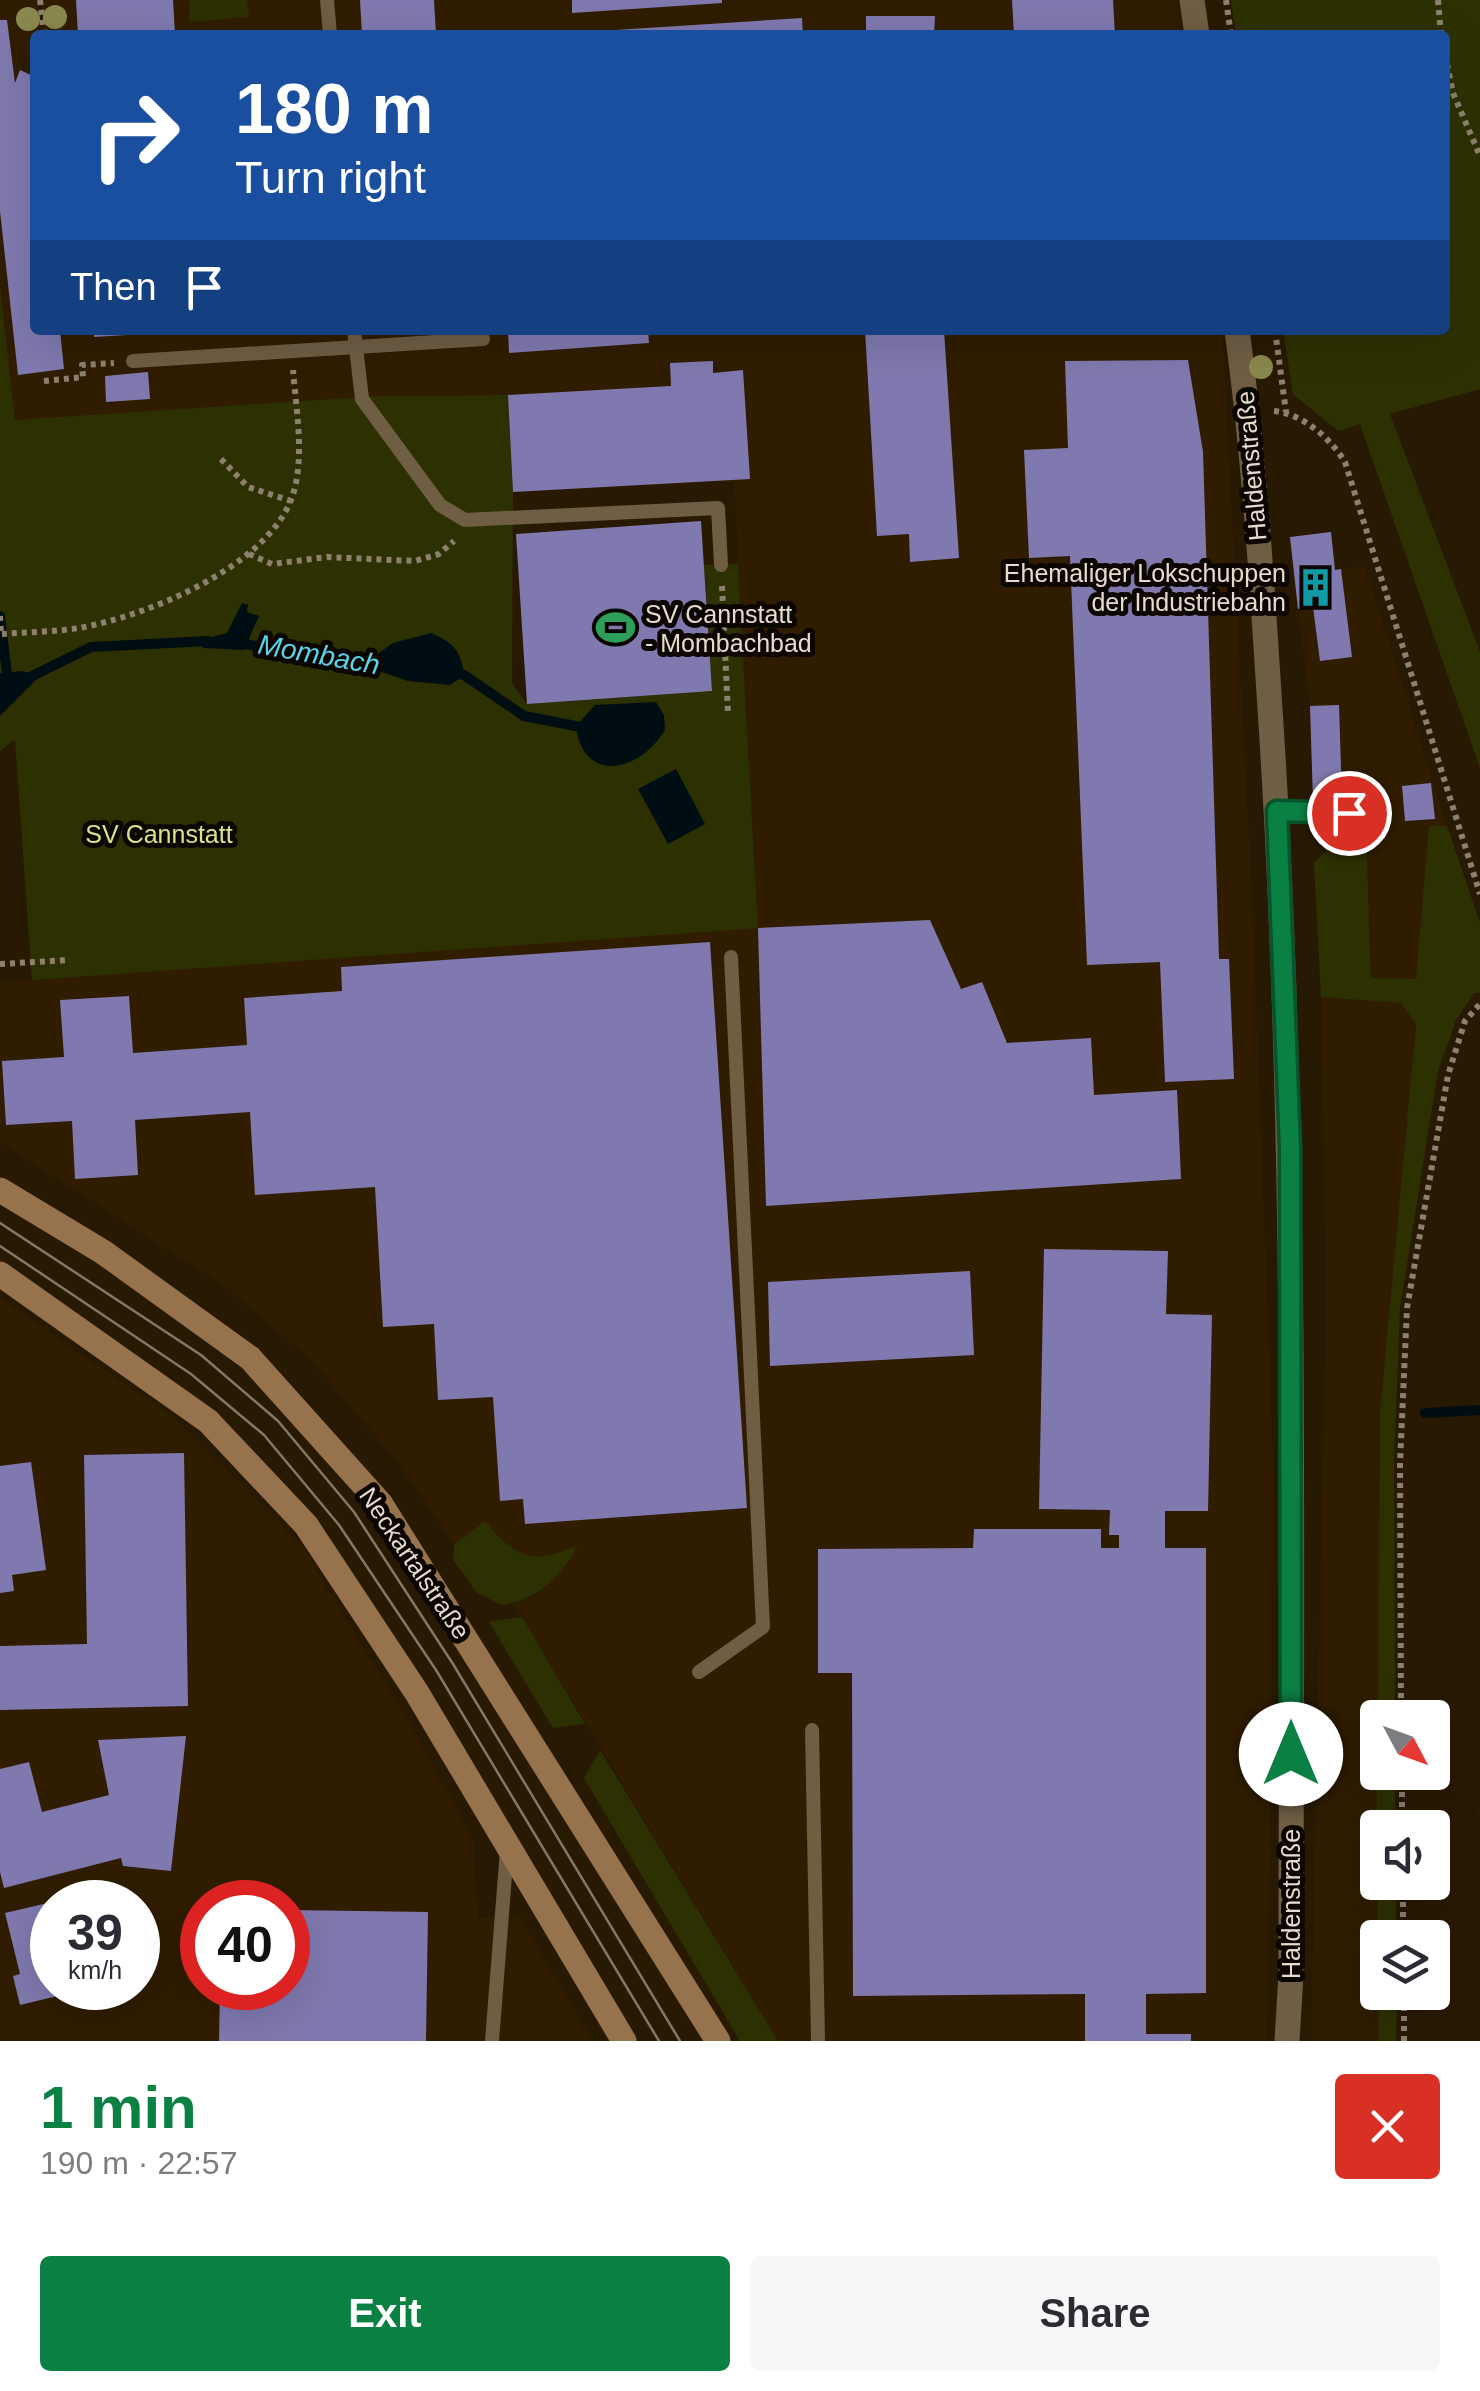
<!DOCTYPE html>
<html lang="en">
<head>
<meta charset="utf-8">
<style>
	:root { --surface:#fff; --page:#f7f7f7; --text:#2b2b33; --muted:#7c7c81; --accent:#0b8043 }
	body { margin:0; font-family:Arial,sans-serif; background:var(--page); color:var(--text); height:100vh; display:flex; flex-direction:column; font-size:38px; white-space:nowrap }
	* { box-sizing:border-box; margin:0 }
	p { font-size:32px; color:var(--muted) }
	.icon { flex:none; width:55px; height:55px; fill:none; stroke:currentColor; stroke-width:2; stroke-linecap:round; stroke-linejoin:round }
	.map { position:relative; height:2041px; overflow:hidden }
	.sheet { display:flex; flex-direction:column; background:var(--surface); flex:1 }
	.sheet>* { flex:none }
	.top-card { position:absolute; left:30px; top:30px; width:1420px; height:305px; border-radius:10px; box-shadow:0 10px 40px #0002; background:#1a4fa0; color:#fff; overflow:hidden }
	.needle { width:65px; rotate:131deg }
	.controls { position:absolute; left:1360px; top:1700px; display:grid; gap:20px }
	.controls a { display:grid; place-items:center; width:90px; height:90px; border-radius:10px; background:var(--surface); box-shadow:0 10px 40px #0002; font-size:50px }
	.speed { position:absolute; left:30px; top:1880px; display:flex; gap:20px; font-size:50px; font-weight:700; text-align:center }
	.speed>* { display:grid; place-content:center; width:130px; height:130px; border-radius:50%; background:var(--surface); box-shadow:0 10px 40px #0002; line-height:1 }
	.speed small { font-size:25px; font-weight:400 }
	.speed .limit { border:15px solid #d22; background:#fff; color:#111 }
	.pin { position:absolute; display:grid; place-items:center; width:85px; height:85px; color:#fff; margin:-42px; border:5px solid #fff; border-radius:50%; box-shadow:0 2px 10px #0007 }
	.me { position:absolute; width:110px; margin:-55px; rotate:0deg; stroke-linejoin:round; filter:drop-shadow(0 0 8px #0008) }
	.turn { display:flex; align-items:center; gap:35px; height:210px; padding:0 40px; font-size:45px }
	.turn .icon { width:130px; height:130px; stroke-width:2.5 }
	.turn b { display:block; font-size:70px; line-height:85px }
	.then { display:flex; align-items:center; height:95px; padding:0 40px; background:#0003; gap:20px; font-size:38px }
	.round { display:grid; place-items:center; flex:none; width:105px; height:105px; border-radius:10px; background:var(--page) }
	.summary { display:flex; align-items:center; justify-content:space-between; height:170px; padding:0 40px }
	h1 { font-size:60px; font-weight:600; line-height:75px; color:var(--accent) }
	.button { display:flex; gap:20px; margin-top:auto; padding:20px 40px }
	.button a { flex:1; height:115px; border-radius:10px; background:var(--accent); color:#fff; font-size:40px; font-weight:600; line-height:115px; text-align:center }
	.button a+a { background:var(--page); color:var(--text) }
	.map>svg:first-child { display:block }
	.built { fill:#301d00; fill-rule:evenodd }
	.green { fill:#2d3102 }
	.water { fill:#000d12 }
	.lines { fill:none; stroke-linecap:round; stroke-linejoin:round }
	.stream { stroke:#000d12; stroke-width:10 }
	.building { fill:#8079af }
	.path { stroke:#8d806e; stroke-width:6; stroke-dasharray:5 5; stroke-linecap:butt }
	.service { stroke:#6f5d44; stroke-width:14 }
	.tertiary { stroke:#6f5d44; stroke-width:25 }
	.secondary { stroke:#97734d; stroke-width:25 }
	.tram { stroke:#847764; stroke-width:2.5 }
	.tree { fill:#89884d }
	.route-casing { stroke:#07532c; stroke-width:25 }
	.route { stroke:#0b8043; stroke-width:18 }
	.labels { text-anchor:middle; stroke-width:10; stroke-linejoin:round; paint-order:stroke }
	.street-label { font-size:25px; fill:#e6dcce; stroke:#0b0601 }
	.poi-label { font-size:25px; fill:#e6dcce; stroke:#0b0601; text-anchor:end }
	.park-label { font-size:25px; fill:#d9e38b; stroke:#0b0601 }
	.water-label { font-size:28px; font-style:italic; fill:#5bd3eb; stroke:#0b0601 }
</style>
</head>
<body>
<div class="map">
<svg width="1480" height="2041" viewBox="0 0 1480 2041">
	<rect width="100%" height="100%" fill="#281902"/>
	<g class="built">
		<path d="M 0,0 L 1177,0 L 1182,35 L 35,35 L 35,330 L 1222,330 L 1252,894 L 1274,1487 L 1267,2041 L 778,2041 L 514,1604 L 540,1592 L 555,1577 L 568,1563 L 561,1553 L 549,1557 L 519,1554 L 505,1546 L 485,1522 L 454,1545 L 398,1463 L 311,1360 L 227,1288 L 0,1142 L 0,982 L 758,927 L 734,481 L 513,492 L 507,395 L 378,396 L 15,421 L 0,284 Z"/>
		<path d="M 1365,566 L 1447,826 L 1429,827 L 1417,979 L 1371,979 L 1366,830 L 1349,827 L 1349,799 L 1313,801 L 1310,706 L 1298,609 L 1338,604 L 1335,570 Z"/>
		<path d="M 1321,997 L 1401,1003 L 1416,1023 L 1380,1412 L 1379,2041 L 1311,2041 L 1326,1306 Z"/>
		<path d="M 0,1298 L 177,1420 L 301,1545 L 414,1730 L 473,1840 L 478,1918 L 520,1917 L 593,2041 L 0,2041 ZM 52,1902 L 138,1902 L 138,1988 L 52,1988 ZM 202,1902 L 288,1902 L 288,1988 L 202,1988 Z"/>
	</g>
	<g class="green">
		<path d="M 189,0 L 247,0 L 249,17 L 190,22 Z"/>
		<path d="M 1231,0 L 1480,0 L 1480,389 L 1390,414 L 1480,652 L 1480,768 L 1360,424 L 1338,431 L 1293,394 L 1283,330 L 1445,330 L 1445,35 L 1236,35 Z"/>
		<path d="M 0,284 L 15,420 L 378,396 L 508,395 L 513,492 L 512,683 L 527,704 L 712,691 L 704,565 L 738,564 L 758,928 L 32,980 L 15,739 L 0,751 Z"/>
		<path d="M 1429,826 L 1447,826 L 1480,923 L 1480,993 L 1474,993 L 1456,1020 L 1438,1071 L 1400,1308 L 1394,1461 L 1395,1717 L 1378,1717 L 1380,1412 L 1416,1024 L 1401,1003 L 1321,997 L 1314,863 L 1349,827 L 1366,830 L 1371,978 L 1416,979 Z"/>
		<path d="M 485,1521 C 515,1558 533,1566 578,1545 C 561,1576 538,1600 502,1605 L 477,1593 L 453,1560 L 454,1545 Z"/>
		<path d="M 522,1617 L 585,1724 L 553,1728 L 489,1622 Z"/>
		<path d="M 1377,1747 L 1378,1772 L 1395,1773 L 1395,1827 L 1378,1828 L 1377,1881 Z"/>
		<path d="M 600,1750 L 778,2041 L 740,2041 L 584,1778 Z"/>
		<rect x="1378" y="1883" width="18" height="54"/>
		<path d="M 1378,1993 L 1397,1993 L 1396,2041 L 1379,2041 Z"/>
	</g>
	<g class="water">
		<path d="M 242,603 L 248,605 L 247,612 L 259,616 L 244,650 L 204,648 L 198,641 L 227,633 Z"/>
		<path d="M 431,633 C 453,642 461,651 464,675 L 450,685 L 408,681 L 370,668 L 369,660 L 393,643 Z"/>
		<path d="M 22,671 L 40,676 L 0,716 L 0,673 Z"/>
		<path d="M 656,702 L 664,715 L 665,730 C 640,772 583,785 576,726 L 595,705 Z"/>
		<path d="M 676,769 L 705,824 L 668,844 L 638,789 Z"/>
	</g>
	<g class="lines">
		<g class="stream">
			<path d="M 0,616 L 8,682"/>
			<path d="M 235,642 L 328,660 L 381,662"/>
			<path d="M 452,673 L 464,675 L 524,716 L 586,728"/>
			<path d="M 28,678 L 91,647 L 208,641"/>
			<path d="M 1425,1413 L 1480,1410"/>
		</g>
	</g>
	<g class="building">
		<path d="M 76,0 L 173,0 L 175,35 L 78,35 Z"/>
		<path d="M 360,0 L 434,0 L 436,35 L 362,35 Z"/>
		<path d="M 572,0 L 722,0 L 722,3 L 572,13 Z"/>
		<path d="M 1012,0 L 1113,0 L 1115,35 L 1014,35 Z"/>
		<path d="M 866,16 L 935,16 L 934,35 L 866,35 Z"/>
		<path d="M 802,18 L 803,35 L 584,35 L 584,32 Z"/>
		<path d="M 0,20 L 7,20 L 15,83 L 20,70 L 31,75 L 35,115 L 35,330 L 60,330 L 64,369 L 18,375 L 0,211 Z"/>
		<path d="M 94,330 L 160,330 L 160,333 L 94,337 Z"/>
		<path d="M 508,330 L 648,330 L 649,343 L 509,353 Z"/>
		<path d="M 865,330 L 944,330 L 959,558 L 910,562 L 909,534 L 877,536 Z"/>
		<path d="M 1188,360 L 1203,452 L 1219,959 L 1229,959 L 1234,1079 L 1165,1082 L 1160,962 L 1087,965 L 1070,556 L 1029,558 L 1024,450 L 1068,448 L 1065,361 Z"/>
		<path d="M 713,361 L 713,373 L 743,370 L 750,479 L 513,492 L 508,395 L 671,386 L 670,363 Z"/>
		<path d="M 148,372 L 150,399 L 106,402 L 105,376 Z"/>
		<path d="M 701,521 L 712,691 L 527,704 L 516,534 Z"/>
		<path d="M 1331,532 L 1335,570 L 1341,569 L 1352,657 L 1320,661 L 1313,607 L 1298,609 L 1290,537 Z"/>
		<path d="M 1339,705 L 1342,800 L 1313,801 L 1310,706 Z"/>
		<path d="M 1431,783 L 1435,819 L 1405,821 L 1402,786 Z"/>
		<path d="M 930,920 L 961,989 L 982,982 L 1007,1043 L 1091,1038 L 1094,1095 L 1177,1090 L 1181,1179 L 766,1206 L 758,928 Z"/>
		<path d="M 710,942 L 747,1508 L 525,1524 L 523,1499 L 500,1501 L 493,1397 L 438,1400 L 434,1324 L 383,1327 L 375,1187 L 255,1195 L 250,1112 L 135,1120 L 138,1175 L 75,1179 L 72,1121 L 6,1125 L 2,1061 L 64,1057 L 60,1000 L 129,996 L 133,1053 L 247,1045 L 244,998 L 342,991 L 341,967 Z"/>
		<path d="M 1044,1249 L 1168,1251 L 1166,1314 L 1212,1315 L 1208,1511 L 1165,1511 L 1165,1548 L 1206,1548 L 1206,1993 L 1146,1994 L 1146,2034 L 1191,2034 L 1191,2041 L 1085,2041 L 1085,1994 L 853,1996 L 852,1673 L 818,1673 L 818,1549 L 973,1548 L 974,1529 L 1101,1529 L 1101,1548 L 1119,1548 L 1119,1535 L 1109,1535 L 1110,1510 L 1039,1509 Z"/>
		<path d="M 970,1271 L 974,1355 L 770,1366 L 768,1282 Z"/>
		<path d="M 184,1453 L 188,1706 L 0,1710 L 0,1646 L 87,1644 L 84,1455 Z"/>
		<path d="M 31,1462 L 46,1570 L 12,1575 L 14,1591 L 0,1593 L 0,1466 Z"/>
		<path d="M 186,1736 L 171,1871 L 123,1866 L 121,1858 L 4,1888 L 0,1872 L 0,1769 L 29,1762 L 42,1812 L 109,1795 L 98,1740 Z"/>
		<path d="M 52,1902 L 52,1988 L 78,1991 L 20,2005 L 13,1976 L 20,1974 L 5,1913 Z"/>
		<path d="M 288,1910 L 428,1912 L 426,2041 L 219,2041 L 220,1988 L 288,1988 Z"/>
	</g>
	<g class="lines">
		<g class="path">
			<path d="M 40,0 L 44,35"/>
			<path d="M 1226,0 L 1231,35"/>
			<path d="M 1438,0 L 1441,35"/>
			<path d="M 1445,54 L 1453,93 L 1480,156"/>
			<path d="M 1275,330 L 1286,412"/>
			<path d="M 44,381 L 83,377 L 82,365 L 114,363"/>
			<path d="M 1274,411 C 1303,414 1330,438 1345,462 L 1480,894"/>
			<path d="M 221,459 L 248,487 L 291,501"/>
			<path d="M 249,554 L 272,564 L 327,557 L 415,561 L 439,554 L 454,541"/>
			<path d="M 722,586 L 728,714"/>
			<path d="M 0,616 L 1,634"/>
			<path d="M 2,634 C 27,632 54,632 79,628 C 147,616 264,568 291,500 C 306,461 296,410 293,370"/>
			<path d="M 0,964 L 70,960"/>
			<path d="M 1401,1718 L 1400,1463 L 1407,1308 L 1448,1075 L 1465,1021 L 1480,1004"/>
			<path d="M 1402,1772 L 1402,1828"/>
			<path d="M 1403,1882 L 1403,1938"/>
			<path d="M 1404,2041 L 1404,1992"/>
		</g>
		<g class="service">
			<path d="M 327,0 L 330,35"/>
			<path d="M 354,330 L 362,399 L 440,505 L 465,520 L 718,508 L 721,565"/>
			<path d="M 133,361 L 483,339"/>
			<path d="M 1277,811 L 1382,811"/>
			<path d="M 699,1672 L 763,1627 L 731,957"/>
			<path d="M 812,1730 L 818,2041"/>
			<path d="M 492,2041 L 507,1850"/>
		</g>
		<g class="tertiary">
			<path d="M 1192,0 L 1197,35"/>
			<path d="M 1237,330 C 1254,456 1262,582 1270,709 C 1298,1130 1291,1552 1291,1974 L 1287,2041"/>
		</g>
		<g class="secondary">
			<path d="M 0,1190 L 103,1252 L 250,1358 L 380,1503 L 718,2041"/>
			<path d="M 0,1274 L 208,1421 L 306,1525 L 417,1693 L 624,2041"/>
		</g>
		<g class="tram">
			<path d="M 0,1223 L 201,1355 L 278,1421 L 354,1512 L 453,1664 L 680,2041"/>
			<path d="M 0,1246 L 191,1374 L 264,1435 L 339,1525 L 436,1670 L 659,2041"/>
		</g>
	</g>
	<g class="tree">
		<circle cx="55" cy="17" r="12"/>
		<circle cx="28" cy="19" r="12"/>
		<circle cx="1261" cy="367" r="12"/>
	</g>
	<g class="lines">
		<defs>
			<path id="route" d="M 1291,1754 L 1290,1148 L 1277,811 L 1349,813"/>
		</defs>
		<use href="#route" class="route-casing"/>
		<use href="#route" class="route"/>
	</g>
	<defs>
		<symbol id="building-bare" viewBox="-9 -9 18 18"><path d="M-4-6H4V6H1V3H-1V6H-4ZM-2.5-4.3h1.7v1.8h-1.7ZM.8-4.3h1.7v1.8H.8ZM-2.5-1h1.7V.8h-1.7ZM.8-1h1.7V.8H.8Z" fill="#0f9aa8" stroke="#0b0601" stroke-width="2.5" paint-order="stroke"/></symbol>
		<symbol id="stadium-bare" viewBox="-9 -9 18 18"><path d="M0-5a6.5 5 0 1 0 0 10a6.5 5 0 1 0 0-10ZM-3.5-1.8h7v3.6h-7Z" fill="#2e9e5b" stroke="#0b0601" stroke-width="2.5" paint-order="stroke"/></symbol>
	</defs>
	<g fill-rule="evenodd">
		<use href="#building-bare" x="1288" y="560" width="55" height="55"/>
		<use href="#stadium-bare" x="588" y="600" width="55" height="55"/>
	</g>
	<g class="labels">
		<g class="street-label">
			<text transform="translate(1251 466) rotate(-95)" y="9">Haldenstraße</text>
			<text transform="translate(415 1563) rotate(56)" y="9">Neckartalstraße</text>
			<text transform="translate(1291 1904) rotate(-90)" y="9">Haldenstraße</text>
		</g>
		<g class="poi-label">
			<text x="1286" y="582">Ehemaliger Lokschuppen<tspan x="1286" dy="29">der Industriebahn</tspan></text>
			<text x="645" y="623" text-anchor="start">SV Cannstatt<tspan x="645" dy="29">- Mombachbad</tspan></text>
		</g>
		<g class="park-label">
			<text x="159" y="843">SV Cannstatt</text>
		</g>
		<g class="water-label">
			<text transform="translate(319 654) rotate(10)" y="10">Mombach</text>
		</g>
	</g>
</svg>
<div class="controls">
<a><svg class="needle" viewBox="-14 -14 28 28"><path d="M0-13l5 13h-10z" fill="#e53935"/><path d="M0 13l5-13h-10z" fill="#7c7c81"/></svg></a>
<a><svg class="icon" aria-label="sound" viewBox="0 0 24 24"><path d="M4 9h4l5-4v14l-5-4H4zM17 9q2 3 0 6"/></svg></a>
<a><svg class="icon" aria-label="layers" viewBox="0 0 24 24"><path d="M12 4l9 5-9 5-9-5zM3 14l9 5 9-5"/></svg></a>
</div>
<div class="speed"><div>39<small>km/h</small></div><div class="limit">40</div></div>
<div class="pin" style="left:1349px;top:813px;background:#d93025"><svg class="icon" aria-label="arrive" viewBox="0 0 24 24"><path d="M6 21V4h12l-3 4 3 4H6"/></svg></div>
<svg class="me" style="left:1291px;top:1754px" viewBox="-20 -20 40 40"><circle r="19" fill="#fff"/><path d="M0-13L10 11 0 6-10 11z" fill="#0b8043"/></svg>
<div class="top-card">
<div class="turn"><svg class="icon" aria-label="right" viewBox="0 0 24 24"><path d="M7 20v-9h11M14 6l5 5-5 5"/></svg><div><b>180 m</b>Turn right</div></div>
<div class="then">Then<svg class="icon" aria-label="arrive" viewBox="0 0 24 24"><path d="M6 21V4h12l-3 4 3 4H6"/></svg></div>
</div>
</div>
<section class="sheet">
<div class="summary"><div><h1>1 min</h1><p>190 m · 22:57</p></div><a class="round" style="background:#d93025;color:#fff"><svg class="icon" aria-label="close" viewBox="0 0 24 24"><path d="M6 6l12 12M18 6L6 18"/></svg></a></div>
<div class="button"><a>Exit</a><a>Share</a></div>
</section>
</body>
</html>
